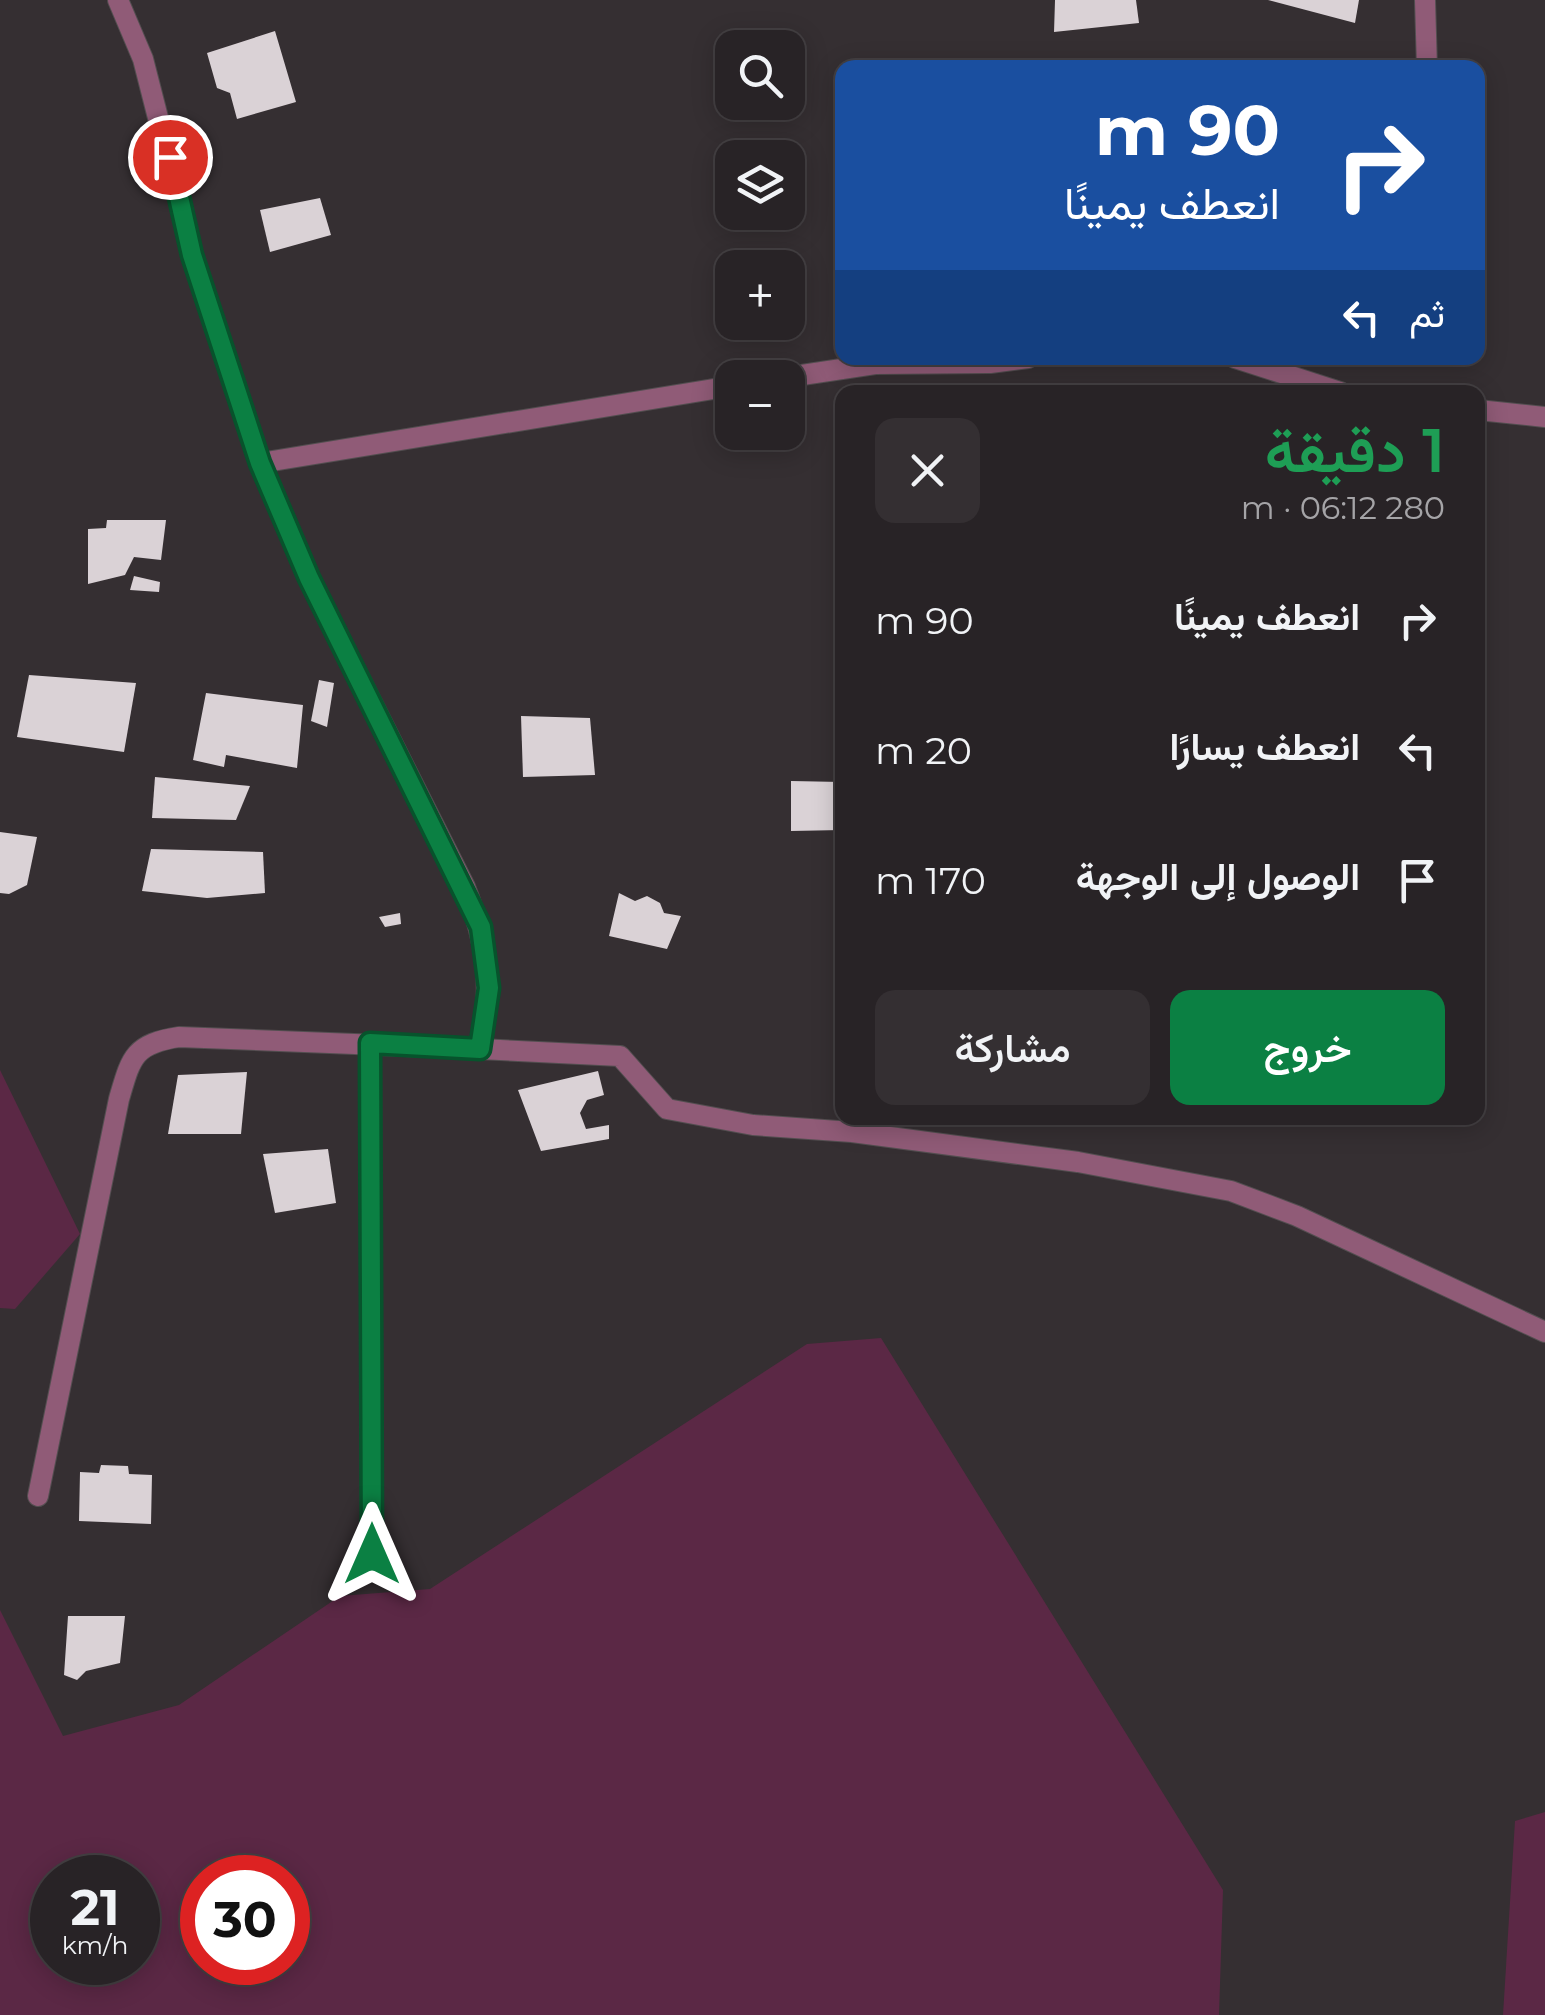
<!DOCTYPE html>
<html lang="ar">
<head>
<meta charset="utf-8">
<style>
	:root { --surface:#282326; --page:#342f32; --text:#f1f3f6; --muted:#a5a4a7; --line:#444043; --accent:#0b8043 }
	body { margin:0; font-family:Montserrat,Vazirmatn,sans-serif; background:var(--page); color:var(--text); direction:rtl; height:100vh; display:flex; flex-direction:column; font-size:38px; white-space:nowrap }
	* { box-sizing:border-box; margin:0 }
	p { font-size:32px; color:var(--muted) }
	.icon { flex:none; width:55px; height:55px; fill:none; stroke:currentColor; stroke-width:2; stroke-linecap:round; stroke-linejoin:round }
	.map { position:relative; flex:1; overflow:hidden; direction:ltr }
	.side { position:absolute; left:835px; top:385px; width:650px; height:740px; display:flex; flex-direction:column; background:var(--surface); border-radius:20px; box-shadow:0 5px 25px #0003,0 0 0 2px var(--line); direction:rtl }
	.side>* { flex:none }
	.guide { position:absolute; left:835px; top:60px; width:650px; height:305px; border-radius:20px; box-shadow:0 5px 25px #0003,0 0 0 2px var(--line); direction:rtl; background:#1a4fa0; color:#fff; overflow:hidden }
	.fabs { position:absolute; left:715px; top:30px; display:grid; gap:20px }
	.fabs a { display:grid; place-items:center; width:90px; height:90px; border-radius:20px; background:var(--surface); box-shadow:0 5px 25px #0003,0 0 0 2px var(--line); font-size:50px }
	.speed { position:absolute; left:30px; top:1855px; display:flex; gap:20px; font-size:50px; font-weight:700; text-align:center }
	.speed>* { display:grid; place-content:center; width:130px; height:130px; border-radius:50%; background:var(--surface); box-shadow:0 5px 25px #0003,0 0 0 2px var(--line); line-height:1 }
	.speed small { font-size:25px; font-weight:400 }
	.speed .limit { border:15px solid #d22; background:#fff; color:#111 }
	.pin { position:absolute; display:grid; place-items:center; width:85px; height:85px; color:#fff; margin:-42px; border:5px solid #fff; border-radius:50%; box-shadow:0 2px 10px #0007 }
	.me { position:absolute; width:110px; margin:-55px; rotate:0deg; stroke-linejoin:round; filter:drop-shadow(0 0 8px #0008) }
	.turn { display:flex; align-items:center; gap:35px; height:210px; padding:0 40px; font-size:45px }
	.turn .icon { width:130px; height:130px; stroke-width:2.5 }
	.turn b { display:block; font-size:70px; line-height:85px }
	.then { display:flex; align-items:center; height:95px; padding:0 40px; background:#0003; gap:20px; font-size:38px }
	.round { display:grid; place-items:center; flex:none; width:105px; height:105px; border-radius:20px; background:var(--page) }
	.overview { display:flex; align-items:center; justify-content:space-between; height:170px; padding:0 40px }
	h1 { font-size:60px; font-weight:600; line-height:75px; color:#1e9e55 }
	.cta { display:flex; gap:20px; margin-top:auto; padding:20px 40px }
	.cta a { flex:1; height:115px; border-radius:20px; background:var(--accent); color:#fff; font-size:40px; font-weight:600; line-height:115px; text-align:center }
	.cta a+a { background:var(--page); color:var(--text) }
	ul { padding:0; list-style:none }
	li { display:flex; align-items:center; gap:30px; height:130px; padding:0 40px }
	li div { flex:1 }
	li b { display:block; font-size:38px }
	li em { font-style:normal }
	.map>svg:first-child { display:block }
	.green { fill:#5b2845; fill-rule:evenodd }
	.building { fill:#dad2d6 }
	.lines { fill:none; stroke-linecap:round; stroke-linejoin:round }
	.street-casing { stroke:#534e50; stroke-width:22 }
	.street { stroke:#905b77; stroke-width:20 }
	.route-casing { stroke:#07532c; stroke-width:25 }
	.route { stroke:#0b8043; stroke-width:18 }
</style>
</head>
<body>
<div class="map">
<svg width="1545" height="2015" viewBox="0 0 1545 2015">
	<rect width="100%" height="100%" fill="#352f32"/>
	<g class="green">
		<path d="M 0,1070 L 80,1234 L 15,1309 L 0,1308 Z"/>
		<path d="M 881,1338 L 1223,1890 L 1219,2015 L 0,2015 L 0,1610 L 63,1736 L 179,1705 L 340,1596 L 430,1589 L 807,1344 ZM 52,1878 L 138,1878 L 138,1962 L 52,1962 ZM 202,1878 L 288,1878 L 288,1962 L 202,1962 Z"/>
		<path d="M 1545,1812 L 1545,2015 L 1503,2015 L 1515,1821 Z"/>
	</g>
	<g class="building">
		<path d="M 1055,0 L 1136,0 L 1139,23 L 1054,32 Z"/>
		<path d="M 1268,0 L 1359,0 L 1355,23 Z"/>
		<path d="M 275,31 L 296,102 L 237,119 L 230,93 L 217,88 L 207,53 Z"/>
		<path d="M 320,198 L 331,235 L 270,252 L 260,210 Z"/>
		<path d="M 107,520 L 166,520 L 161,560 L 134,557 L 125,575 L 88,584 L 88,529 L 106,528 Z"/>
		<path d="M 134,576 L 160,582 L 159,592 L 130,590 Z"/>
		<path d="M 29,675 L 136,683 L 124,752 L 17,737 Z"/>
		<path d="M 319,680 L 334,683 L 327,727 L 311,721 Z"/>
		<path d="M 206,693 L 303,705 L 297,768 L 226,755 L 224,767 L 193,760 Z"/>
		<path d="M 521,716 L 590,718 L 595,775 L 523,777 Z"/>
		<path d="M 155,777 L 250,786 L 236,820 L 152,818 Z"/>
		<path d="M 791,781 L 842,782 L 842,830 L 791,831 Z"/>
		<path d="M 0,832 L 37,837 L 27,885 L 9,894 L 0,893 Z"/>
		<path d="M 151,849 L 263,852 L 265,893 L 207,898 L 142,891 Z"/>
		<path d="M 619,893 L 635,901 L 647,896 L 660,903 L 664,913 L 681,916 L 667,949 L 609,936 Z"/>
		<path d="M 400,913 L 401,924 L 385,927 L 379,917 Z"/>
		<path d="M 598,1071 L 604,1095 L 587,1100 L 580,1113 L 586,1129 L 609,1125 L 609,1139 L 541,1151 L 518,1090 Z"/>
		<path d="M 247,1072 L 241,1134 L 168,1134 L 178,1075 Z"/>
		<path d="M 328,1149 L 336,1203 L 275,1213 L 263,1154 Z"/>
		<path d="M 101,1465 L 128,1466 L 129,1474 L 152,1475 L 151,1524 L 79,1521 L 80,1472 L 99,1473 Z"/>
		<path d="M 68,1616 L 125,1616 L 120,1663 L 86,1671 L 77,1680 L 64,1675 Z"/>
	</g>
	<g class="lines">
		<defs>
			<g id="street">
				<path d="M 1425,0 L 1427,68"/>
				<path d="M 1235,358 L 1340,392"/>
				<path d="M 782,378 L 875,364 L 990,363 L 1028,358"/>
				<path d="M 1478,410 L 1545,417"/>
				<path d="M 260,463 L 732,386"/>
				<path d="M 371,1043 L 372,1554"/>
				<path d="M 480,1049 L 620,1056 L 667,1109 L 753,1125 L 852,1132 L 1078,1162 L 1231,1191 L 1297,1216 L 1545,1332"/>
				<path d="M 38,1496 L 119,1099 C 131,1058 133,1044 179,1037 L 480,1049 C 493,989 487,943 465,887 L 309,578 L 260,463 L 193,255 L 143,59 L 118,0"/>
			</g>
		</defs>
		<use href="#street" class="street-casing"/>
		<use href="#street" class="street"/>
	</g>
	<g class="lines">
		<defs>
			<path id="route" d="M 170,157 L 192,255 L 260,463 L 309,578 L 481,927 L 489,988 L 480,1049 L 370,1043 L 372,1554"/>
		</defs>
		<use href="#route" class="route-casing"/>
		<use href="#route" class="route"/>
	</g>
</svg>
<div class="fabs">
<a><svg class="icon" aria-label="search" viewBox="0 0 24 24"><circle cx="10" cy="10" r="6"/><path d="M15 15l6 6"/></svg></a>
<a><svg class="icon" aria-label="layers" viewBox="0 0 24 24"><path d="M12 4l9 5-9 5-9-5zM3 14l9 5 9-5"/></svg></a>
<a>+</a>
<a>−</a>
</div>
<div class="speed"><div>21<small>km/h</small></div><div class="limit">30</div></div>
<div class="pin" style="left:170px;top:157px;background:#d93025"><svg class="icon" aria-label="arrive" viewBox="0 0 24 24"><path d="M6 21V4h12l-3 4 3 4H6"/></svg></div>
<svg class="me" style="left:372px;top:1554px" viewBox="-20 -20 40 40"><path d="M0-17L14 15 0 8-14 15z" fill="#0b8043" stroke="#fff" stroke-width="4"/></svg>
<div class="guide">
<div class="turn"><svg class="icon" aria-label="right" viewBox="0 0 24 24"><path d="M7 20v-9h11M14 6l5 5-5 5"/></svg><div><b>90 m</b>انعطف يمينًا</div></div>
<div class="then">ثم<svg class="icon" aria-label="left" viewBox="0 0 24 24"><path d="M17 20v-9H6M10 6l-5 5 5 5"/></svg></div>
</div>
<section class="side">
<div class="overview"><div><h1>1 دقيقة</h1><p>280 m · 06:12</p></div><a class="round"><svg class="icon" aria-label="close" viewBox="0 0 24 24"><path d="M6 6l12 12M18 6L6 18"/></svg></a></div>
<ul>
<li><svg class="icon" aria-label="right" viewBox="0 0 24 24"><path d="M7 20v-9h11M14 6l5 5-5 5"/></svg><div><b>انعطف يمينًا</b></div><em>90 m</em></li>
<li><svg class="icon" aria-label="left" viewBox="0 0 24 24"><path d="M17 20v-9H6M10 6l-5 5 5 5"/></svg><div><b>انعطف يسارًا</b></div><em>20 m</em></li>
<li><svg class="icon" aria-label="arrive" viewBox="0 0 24 24"><path d="M6 21V4h12l-3 4 3 4H6"/></svg><div><b>الوصول إلى الوجهة</b></div><em>170 m</em></li>
</ul>
<div class="cta"><a>خروج</a><a>مشاركة</a></div>
</section>
</div>
</body>
</html>
